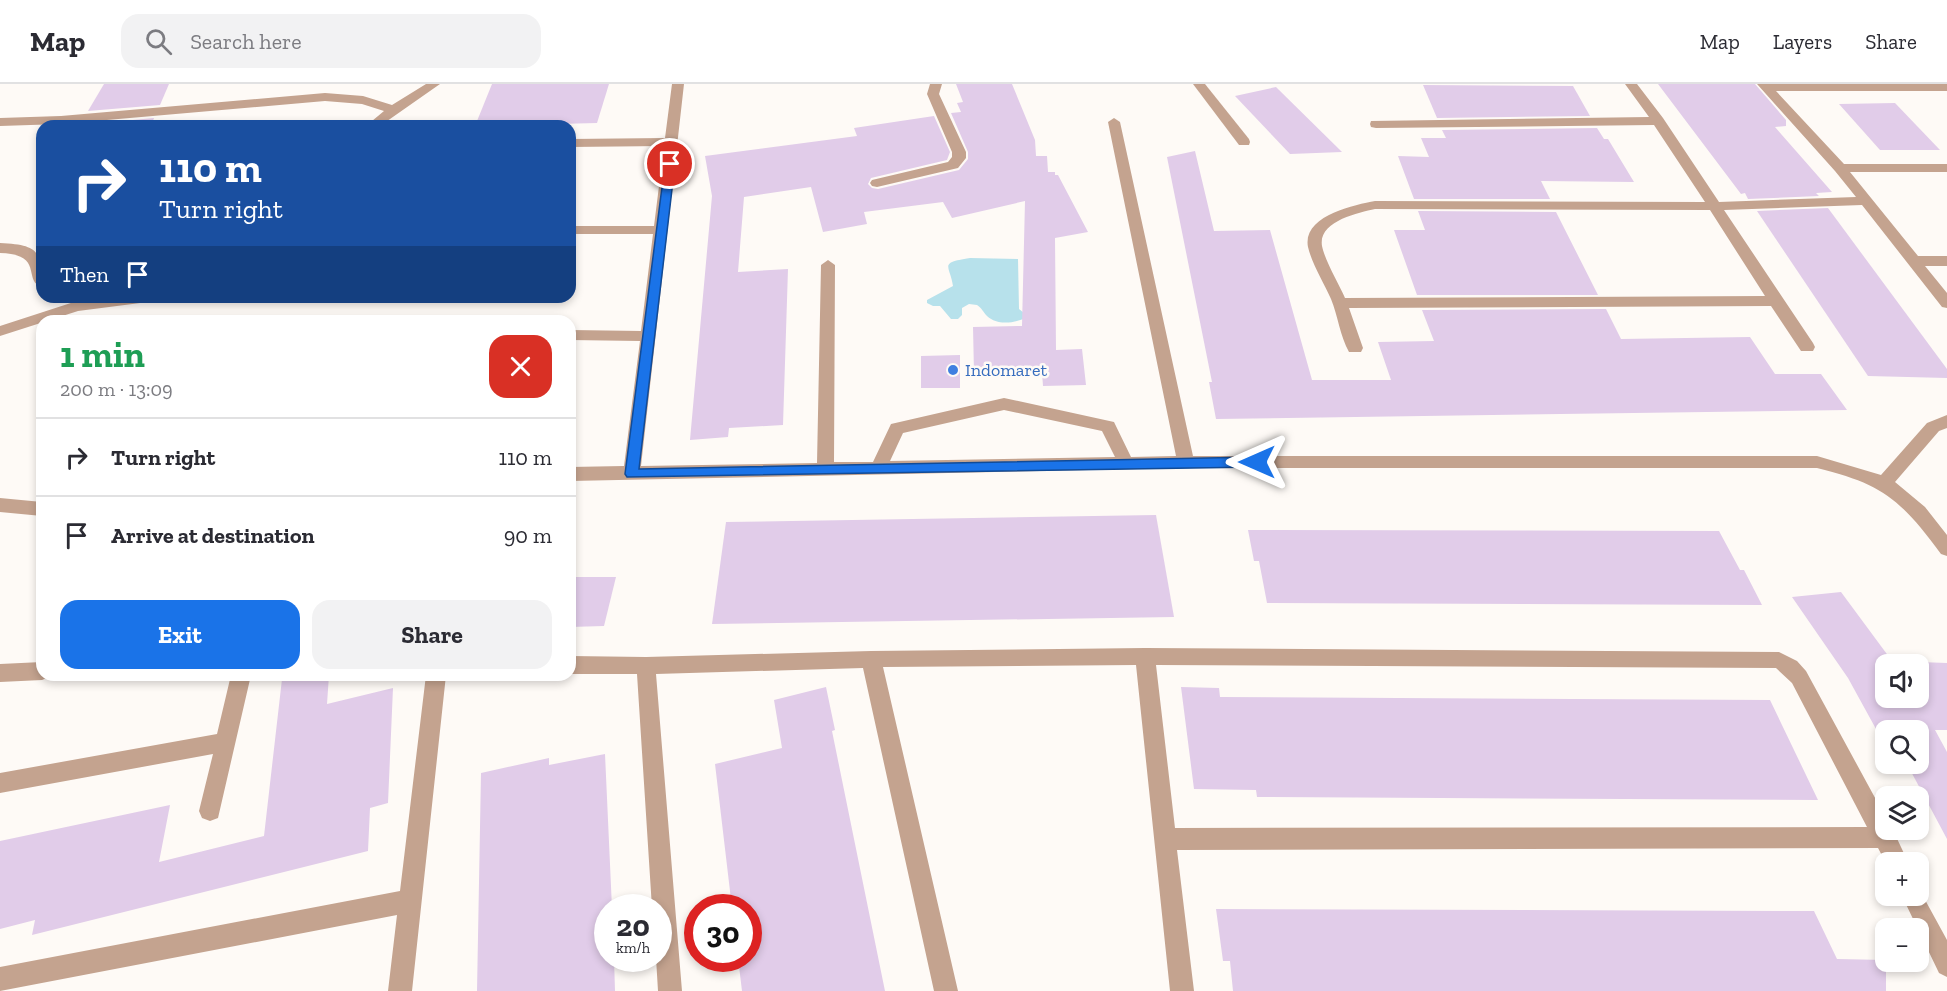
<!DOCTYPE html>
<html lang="en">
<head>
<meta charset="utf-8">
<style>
	:root { --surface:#fff; --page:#f2f2f3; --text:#2b2b33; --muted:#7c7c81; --line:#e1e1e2; --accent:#1a73e8 }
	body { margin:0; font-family:"Zilla Slab",serif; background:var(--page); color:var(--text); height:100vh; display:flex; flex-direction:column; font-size:22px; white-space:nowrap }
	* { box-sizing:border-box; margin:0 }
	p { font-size:20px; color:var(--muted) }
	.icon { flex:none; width:33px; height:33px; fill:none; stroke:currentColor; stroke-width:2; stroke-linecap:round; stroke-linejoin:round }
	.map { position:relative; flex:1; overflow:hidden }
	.drawer { position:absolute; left:36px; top:231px; width:540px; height:366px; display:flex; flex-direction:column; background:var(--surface); border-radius:18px; box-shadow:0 3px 9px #0003 }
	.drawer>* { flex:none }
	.hud { position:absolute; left:36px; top:36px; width:540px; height:183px; border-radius:18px; box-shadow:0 3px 9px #0003; background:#1a4fa0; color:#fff; overflow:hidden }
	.tools { position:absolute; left:1875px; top:570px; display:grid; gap:12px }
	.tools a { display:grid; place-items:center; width:54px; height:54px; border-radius:12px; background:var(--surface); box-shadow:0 3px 9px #0003; font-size:30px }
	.speed { position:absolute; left:594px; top:810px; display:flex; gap:12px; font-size:30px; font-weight:700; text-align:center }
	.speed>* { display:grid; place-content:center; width:78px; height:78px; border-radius:50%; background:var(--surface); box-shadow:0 3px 9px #0003; line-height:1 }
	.speed small { font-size:15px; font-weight:400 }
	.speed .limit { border:9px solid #d22; background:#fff; color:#111 }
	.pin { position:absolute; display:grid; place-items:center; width:51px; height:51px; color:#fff; margin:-26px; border:3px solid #fff; border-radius:50%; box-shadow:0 2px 6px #0007 }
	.me { position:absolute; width:66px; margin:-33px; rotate:270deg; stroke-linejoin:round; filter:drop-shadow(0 0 4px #0008) }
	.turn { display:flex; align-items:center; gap:21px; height:126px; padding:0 24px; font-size:27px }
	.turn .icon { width:78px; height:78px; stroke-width:2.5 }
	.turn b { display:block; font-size:42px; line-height:51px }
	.then { display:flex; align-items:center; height:57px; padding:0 24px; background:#0003; gap:12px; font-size:22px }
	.round { display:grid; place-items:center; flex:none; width:63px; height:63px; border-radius:18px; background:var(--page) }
	.summary { display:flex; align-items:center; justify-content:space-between; height:102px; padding:0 24px }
	h1 { font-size:36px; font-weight:700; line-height:45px; color:#1e9e55 }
	.button { display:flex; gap:12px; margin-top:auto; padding:12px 24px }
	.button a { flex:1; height:69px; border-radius:18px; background:var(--accent); color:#fff; font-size:24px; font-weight:700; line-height:69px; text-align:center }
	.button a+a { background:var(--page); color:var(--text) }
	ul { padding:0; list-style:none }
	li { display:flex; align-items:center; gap:18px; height:78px; padding:0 24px; border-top:2px solid var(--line) }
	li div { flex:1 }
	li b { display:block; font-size:22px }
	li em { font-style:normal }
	header { display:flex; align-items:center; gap:36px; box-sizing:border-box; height:84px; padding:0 30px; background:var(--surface); border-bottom:2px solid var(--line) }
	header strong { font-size:28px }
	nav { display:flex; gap:33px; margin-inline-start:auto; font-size:21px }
	.search { width:420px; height:54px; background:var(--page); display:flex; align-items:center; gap:15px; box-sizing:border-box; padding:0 21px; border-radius:18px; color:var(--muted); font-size:22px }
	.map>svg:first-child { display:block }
	.water { fill:#b7e1eb }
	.building { fill:#e1cce9; fill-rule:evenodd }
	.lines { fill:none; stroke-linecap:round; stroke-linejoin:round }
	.minor { fill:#c4a38f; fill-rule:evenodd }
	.route { fill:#1a73e8; stroke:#114b97; stroke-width:1.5 }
	.shop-dot { fill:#3f7fe0; stroke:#fefaf6; stroke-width:2 }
	.labels { text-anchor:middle; stroke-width:5; stroke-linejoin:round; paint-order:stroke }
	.shop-label { font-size:18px; fill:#366cbe; stroke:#fefaf6; text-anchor:start }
</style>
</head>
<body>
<header>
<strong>Map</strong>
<div class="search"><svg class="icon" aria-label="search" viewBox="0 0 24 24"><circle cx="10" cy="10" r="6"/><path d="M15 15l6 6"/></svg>Search here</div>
<nav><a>Map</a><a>Layers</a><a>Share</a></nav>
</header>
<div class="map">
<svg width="1947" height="907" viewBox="0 0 1947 907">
	<rect width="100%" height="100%" fill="#fefaf6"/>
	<path class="water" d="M 970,174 L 1018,175 L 1019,225 L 1029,233 C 1016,238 999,243 987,232 C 983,228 982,224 977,221 L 969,220 L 962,224 L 962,231 L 958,235 L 951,235 L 940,222 L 933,222 L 927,219 L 927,216 L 953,202 C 950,181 938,179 970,174 Z"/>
	<g class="building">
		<path d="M 104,0 L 169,0 L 160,21 L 88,27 Z"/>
		<path d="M 492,0 L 609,0 L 597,39 L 475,42 Z"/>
		<path d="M 956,0 L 1012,0 L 1035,56 L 1036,72 L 1047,72 L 1048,88 L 1055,88 L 1055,91 L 1058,91 L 1088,148 L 1055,154 L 1056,266 L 1082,265 L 1086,301 L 1043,302 L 1042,288 L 974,289 L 973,243 L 1022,242 L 1025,117 L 952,134 L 943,118 L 864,128 L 867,140 L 823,148 L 811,103 L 744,113 L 738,188 L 788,185 L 783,341 L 729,344 L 728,353 L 690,356 L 712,112 L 705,72 L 857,52 L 854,44 L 934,32 L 950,68 L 947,76 L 871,94 L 868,100 L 872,104 L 878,105 L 959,86 L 968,75 L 968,68 L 951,29 L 961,28 L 957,19 L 963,18 Z"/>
		<path d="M 1658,0 L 1755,0 L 1786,36 L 1786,42 L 1775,43 L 1832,108 L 1816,109 L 1819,112 L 1748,115 L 1745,109 L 1741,110 Z"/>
		<path d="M 1423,1 L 1573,2 L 1590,32 L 1437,34 Z"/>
		<path d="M 1276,3 L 1342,68 L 1290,70 L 1235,12 Z"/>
		<path d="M 1895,19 L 1940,66 L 1880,66 L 1839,20 Z"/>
		<path d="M 154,34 L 151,42 L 80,42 L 80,41 Z"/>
		<path d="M 1597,44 L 1604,55 L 1608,55 L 1634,98 L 1541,97 L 1550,115 L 1414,115 L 1398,72 L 1429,73 L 1421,54 L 1446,54 L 1442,46 Z"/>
		<path d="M 1195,67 L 1214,147 L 1270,146 L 1312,296 L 1391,296 L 1378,258 L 1434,257 L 1422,226 L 1606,225 L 1621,255 L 1750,253 L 1775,290 L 1821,290 L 1847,326 L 1216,335 L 1209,298 L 1212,298 L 1167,73 Z"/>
		<path d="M 1828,124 L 1947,285 L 1947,294 L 1868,292 L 1757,127 Z"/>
		<path d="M 1418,127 L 1556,128 L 1598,211 L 1417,211 L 1394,146 L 1425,146 Z"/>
		<path d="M 960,271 L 960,304 L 921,304 L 921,272 Z"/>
		<path d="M 1156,431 L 1174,533 L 712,540 L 726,438 Z"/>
		<path d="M 1248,446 L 1719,447 L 1740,486 L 1744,486 L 1762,521 L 1267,519 L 1259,477 L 1254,477 Z"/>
		<path d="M 570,493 L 616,493 L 604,542 L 570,543 Z"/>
		<path d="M 1841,508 L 1892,577 L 1947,579 L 1947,646 L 1935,646 L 1947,668 L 1947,755 L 1907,680 L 1918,680 L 1918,646 L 1876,645 L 1848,594 L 1792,513 ZM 1886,580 L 1918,580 L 1918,614 L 1886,614 Z"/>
		<path d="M 300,591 L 329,591 L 327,620 L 393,604 L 388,719 L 370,724 L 368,767 L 32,851 L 35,836 L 0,845 L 0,757 L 170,721 L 159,778 L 264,752 L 282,595 Z"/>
		<path d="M 826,603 L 835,646 L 832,647 L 885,907 L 742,907 L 738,874 L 748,874 L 748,824 L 732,824 L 715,680 L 782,664 L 774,616 Z"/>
		<path d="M 1181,603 L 1219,604 L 1220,613 L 1770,616 L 1818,716 L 1257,713 L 1256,706 L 1194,705 Z"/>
		<path d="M 605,670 L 612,824 L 608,824 L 608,874 L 614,874 L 615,907 L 477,907 L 481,689 L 549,674 L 549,681 Z"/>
		<path d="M 1216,825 L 1814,827 L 1837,875 L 1886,876 L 1886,907 L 1233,907 L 1230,877 L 1223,877 Z"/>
	</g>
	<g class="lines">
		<g class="minor">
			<path d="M 426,0 L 440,0 L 380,42 L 366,42 L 384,27 L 362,20 L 325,17 L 61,40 L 0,42 L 0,34 L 61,32 L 325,9 L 363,12 L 392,21 Z"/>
			<path d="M 672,0 L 684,0 L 641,382 L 817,379 L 821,181 L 828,176 L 835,181 L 834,378 L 873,378 L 891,340 L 1004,314 L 1114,338 L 1131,373 L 1176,372 L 1108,38 L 1114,34 L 1120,38 L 1193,372 L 1817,372 L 1881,391 L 1927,339 L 1947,331 L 1947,344 L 1939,347 L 1895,398 L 1925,423 L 1947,451 L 1947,472 L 1941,470 C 1901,416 1883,400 1817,384 L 1186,384 L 570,397 L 570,383 L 624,382 L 640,257 L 570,256 L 570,246 L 641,247 L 653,150 L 570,150 L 570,142 L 654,142 L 664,62 L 570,63 L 570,55 L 665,54 ZM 1004,326 L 1102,347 L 1115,373 L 890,377 L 903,349 Z"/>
			<path d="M 930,0 L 942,0 L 939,10 L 966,68 L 966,74 L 958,84 L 877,103 L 872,102 L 870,99 L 872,96 L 948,78 L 952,73 L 952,68 L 927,10 Z"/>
			<path d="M 1193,0 L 1205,0 L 1249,55 L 1250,58 L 1249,61 L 1239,61 Z"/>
			<path d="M 1625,0 L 1637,0 L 1663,34 L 1719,118 L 1856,113 L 1835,87 L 1757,0 L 1947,0 L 1947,7 L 1776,7 L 1844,80 L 1947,80 L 1947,88 L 1850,88 L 1918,172 L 1947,172 L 1947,182 L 1925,182 L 1947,209 L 1947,224 L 1942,223 L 1862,121 L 1724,126 L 1813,259 L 1815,263 L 1813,267 L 1801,267 L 1771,222 L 1349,224 L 1363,264 L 1361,268 L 1349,268 C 1340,252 1338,232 1331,215 C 1324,199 1312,180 1308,163 C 1302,132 1354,121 1375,117 L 1705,118 L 1654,41 L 1376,44 L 1371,43 L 1370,40 L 1371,37 L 1649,33 ZM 1375,125 L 1710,126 L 1765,212 L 1345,214 C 1339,200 1325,177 1322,162 C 1318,137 1358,129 1375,125 Z"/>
			<path d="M 0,159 C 38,161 42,166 42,203 C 22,197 45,170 0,169 Z"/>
			<path d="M 109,213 L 155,213 L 148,218 L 78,227 L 0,252 L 0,242 L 77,217 Z"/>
			<path d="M 0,414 L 42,418 L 42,432 L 0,428 Z"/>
			<path d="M 1145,564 L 1779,568 L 1797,577 L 1806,587 L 1886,734 L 1886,746 L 1893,746 L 1908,778 L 1886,779 L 1878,764 L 1177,766 L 1194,907 L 1170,907 L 1136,581 L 883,583 L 958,907 L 934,907 L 863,584 L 656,590 L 682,907 L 658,907 L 656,874 L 658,874 L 658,824 L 652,824 L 637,590 L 570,590 L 570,572 L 646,573 L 871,567 ZM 1156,581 L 1776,584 L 1792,599 L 1867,743 L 1175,744 Z"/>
			<path d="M 42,578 L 42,591 L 50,591 L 49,593 L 42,596 L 0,598 L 0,580 Z"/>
			<path d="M 231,591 L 251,591 L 218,734 L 210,737 L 202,734 L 199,727 L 213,670 L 0,709 L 0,689 L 217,650 Z"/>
			<path d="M 426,591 L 446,591 L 412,907 L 388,907 L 397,831 L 0,907 L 0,883 L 400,807 Z"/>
			<path d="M 1918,803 L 1947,856 L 1947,893 L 1939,889 L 1902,812 L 1918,812 Z"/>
		</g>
	</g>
	<path class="route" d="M 670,77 L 675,80 L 639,385 L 1257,373 L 1264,378 L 1257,383 L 627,393 L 625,390 L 665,80 Z"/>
	<circle class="shop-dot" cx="953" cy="286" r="6"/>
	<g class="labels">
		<g class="shop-label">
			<text x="965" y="292">Indomaret</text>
		</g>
	</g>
</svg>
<div class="tools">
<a><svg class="icon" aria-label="sound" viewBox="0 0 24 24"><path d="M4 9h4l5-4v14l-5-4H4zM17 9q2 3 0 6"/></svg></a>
<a><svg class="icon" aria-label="search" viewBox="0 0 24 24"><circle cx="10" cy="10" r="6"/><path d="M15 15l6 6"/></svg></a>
<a><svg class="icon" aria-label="layers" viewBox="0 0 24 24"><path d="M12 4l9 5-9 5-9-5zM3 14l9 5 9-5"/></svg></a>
<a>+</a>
<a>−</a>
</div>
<div class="speed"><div>20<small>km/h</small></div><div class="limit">30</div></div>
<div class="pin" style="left:670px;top:80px;background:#d93025"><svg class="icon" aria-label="arrive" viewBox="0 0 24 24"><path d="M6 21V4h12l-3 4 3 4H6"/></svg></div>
<svg class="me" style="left:1257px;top:378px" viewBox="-20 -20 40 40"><path d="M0-17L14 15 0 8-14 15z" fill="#1a73e8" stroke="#fff" stroke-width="4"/></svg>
<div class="hud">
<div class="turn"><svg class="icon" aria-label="right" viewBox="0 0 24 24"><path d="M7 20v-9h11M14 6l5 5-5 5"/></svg><div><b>110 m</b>Turn right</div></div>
<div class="then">Then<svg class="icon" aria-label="arrive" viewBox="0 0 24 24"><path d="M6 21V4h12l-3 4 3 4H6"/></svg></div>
</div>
<section class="drawer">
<div class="summary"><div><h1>1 min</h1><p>200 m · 13:09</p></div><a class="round" style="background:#d93025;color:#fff"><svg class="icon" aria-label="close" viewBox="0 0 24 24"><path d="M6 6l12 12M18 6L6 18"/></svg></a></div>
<ul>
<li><svg class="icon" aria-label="right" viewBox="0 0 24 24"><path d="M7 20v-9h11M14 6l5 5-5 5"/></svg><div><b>Turn right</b></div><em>110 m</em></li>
<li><svg class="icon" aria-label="arrive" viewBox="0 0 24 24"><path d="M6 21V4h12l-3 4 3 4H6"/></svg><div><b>Arrive at destination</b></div><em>90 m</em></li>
</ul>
<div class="button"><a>Exit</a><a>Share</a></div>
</section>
</div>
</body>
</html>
